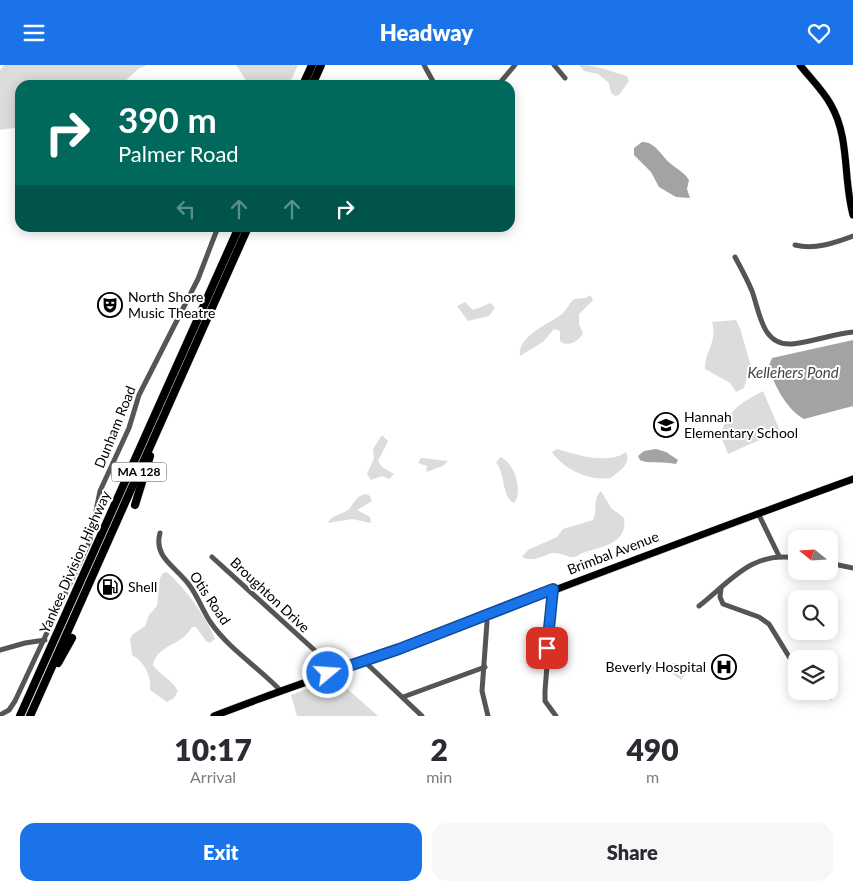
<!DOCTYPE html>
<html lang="en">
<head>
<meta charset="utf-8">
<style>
	:root { --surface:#fff; --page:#f7f7f7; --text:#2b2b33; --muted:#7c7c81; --accent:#1a73e8 }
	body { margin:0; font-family:Lato,sans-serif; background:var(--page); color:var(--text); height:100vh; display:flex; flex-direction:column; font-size:19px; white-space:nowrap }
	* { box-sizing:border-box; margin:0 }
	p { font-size:16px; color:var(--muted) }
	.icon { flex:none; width:28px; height:28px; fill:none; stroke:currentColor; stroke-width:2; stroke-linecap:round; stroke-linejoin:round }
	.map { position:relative; height:651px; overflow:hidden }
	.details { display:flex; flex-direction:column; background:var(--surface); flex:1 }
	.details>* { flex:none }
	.guide { position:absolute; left:15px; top:15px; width:500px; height:152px; border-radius:15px; box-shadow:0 2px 12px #0003; background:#00695c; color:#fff; overflow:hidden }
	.needle { width:32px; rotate:288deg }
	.fabs { position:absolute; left:788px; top:465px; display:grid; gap:10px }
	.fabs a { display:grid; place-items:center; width:50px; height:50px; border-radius:10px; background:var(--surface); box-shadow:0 2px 12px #0003; font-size:25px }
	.pin { position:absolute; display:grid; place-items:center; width:42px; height:42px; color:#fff; margin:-21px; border-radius:10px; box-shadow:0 2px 8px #0006 }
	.me { position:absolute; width:55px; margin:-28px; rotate:72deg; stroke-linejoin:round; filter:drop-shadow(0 0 4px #0008) }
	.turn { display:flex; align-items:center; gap:18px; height:105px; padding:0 20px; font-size:22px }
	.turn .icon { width:65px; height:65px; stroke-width:2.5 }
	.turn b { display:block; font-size:35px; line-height:42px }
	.lanes { display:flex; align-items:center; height:48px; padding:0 20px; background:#0003; justify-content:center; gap:25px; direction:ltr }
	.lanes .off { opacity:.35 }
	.eta { display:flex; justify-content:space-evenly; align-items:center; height:85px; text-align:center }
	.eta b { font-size:30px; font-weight:800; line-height:35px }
	.cta { display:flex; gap:10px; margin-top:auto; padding:10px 20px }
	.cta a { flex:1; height:58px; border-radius:15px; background:var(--accent); color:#fff; font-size:20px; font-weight:800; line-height:58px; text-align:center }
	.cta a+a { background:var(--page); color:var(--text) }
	header { display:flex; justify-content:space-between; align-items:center; height:65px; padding:0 20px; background:var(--accent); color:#fff; font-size:22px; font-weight:800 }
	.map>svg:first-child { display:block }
	.green { fill:#dcdcdc }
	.water { fill:#a3a3a3 }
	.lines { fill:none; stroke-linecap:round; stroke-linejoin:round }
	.major-casing { stroke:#dbdbdb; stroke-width:8 }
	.highway-casing { stroke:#dbdbdb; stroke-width:9 }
	.minor { stroke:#555; stroke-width:5 }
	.major { stroke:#000; stroke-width:7 }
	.highway { stroke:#000; stroke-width:8 }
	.route-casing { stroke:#114b97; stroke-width:12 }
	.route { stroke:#1a73e8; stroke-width:9 }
	.labels { text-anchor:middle; stroke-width:4; stroke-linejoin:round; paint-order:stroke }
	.shield { fill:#fff; stroke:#4c4c4c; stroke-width:1 }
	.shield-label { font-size:12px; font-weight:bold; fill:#000 }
	.poi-label { font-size:14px; fill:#000; stroke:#fff; text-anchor:start }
	.street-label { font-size:14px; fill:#000; stroke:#fff }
	.water-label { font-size:15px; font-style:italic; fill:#444; stroke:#fff }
</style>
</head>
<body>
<header><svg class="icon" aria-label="menu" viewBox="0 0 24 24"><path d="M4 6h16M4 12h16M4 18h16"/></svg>Headway<svg class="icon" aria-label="heart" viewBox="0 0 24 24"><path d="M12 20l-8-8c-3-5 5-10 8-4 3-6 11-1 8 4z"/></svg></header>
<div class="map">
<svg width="853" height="651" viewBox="0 0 853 651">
	<rect width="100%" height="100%" fill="#fff"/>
	<g class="green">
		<path d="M 4,0 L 147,0 L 138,4 L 121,20 L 20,20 L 20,62 L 0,65 L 0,5 Z"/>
		<path d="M 236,0 L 298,0 L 289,20 L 249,20 Z"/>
		<path d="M 579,0 C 599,0 608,6 627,11 L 629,16 L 619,30 L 615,31 L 611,28 L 609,18 L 598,9 L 584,6 Z"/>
		<path d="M 590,230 L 593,235 L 579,249 L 579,259 L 583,268 C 580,276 567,283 560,276 L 560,266 L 554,264 L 543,277 L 520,291 C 517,271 549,259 562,249 C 567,245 569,238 574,234 L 586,233 Z"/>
		<path d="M 465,237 L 473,245 L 491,238 L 495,243 L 489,251 L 468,256 L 457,241 Z"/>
		<path d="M 736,255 L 740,263 L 751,301 L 744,323 L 736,327 L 730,318 L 705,304 C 704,287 718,277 712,257 Z"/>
		<path d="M 763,326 L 780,366 L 728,389 L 720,369 C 732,342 738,340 763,326 Z"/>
		<path d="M 382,370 L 388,376 L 378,396 L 382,402 L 394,409 L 389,414 L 382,411 L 371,415 L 367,409 L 374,393 L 373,384 Z"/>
		<path d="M 557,384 C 577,390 608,400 626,387 C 632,399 619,406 611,413 C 588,416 565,405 552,387 Z"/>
		<path d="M 500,392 C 514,397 524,426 514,438 C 501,432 506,408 496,398 Z"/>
		<path d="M 421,393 L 448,396 L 443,401 L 426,407 L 427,401 L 418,398 Z"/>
		<path d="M 601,426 L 611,443 L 624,453 C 628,478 603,482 585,487 C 581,488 578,491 575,492 C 568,493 562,488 555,488 C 546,487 536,499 522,492 L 528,485 L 557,472 L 563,464 L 593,455 C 598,445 592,434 601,426 Z"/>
		<path d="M 366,429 L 370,431 L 372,436 L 357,445 L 370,452 L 371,458 L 352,454 L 328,458 C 331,450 341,450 348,445 C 355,438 355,431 366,429 Z"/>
		<path d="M 167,507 C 187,526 204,548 215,574 L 210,578 L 206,576 L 196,562 L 192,562 C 189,566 186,571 181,574 C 171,581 156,585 153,600 C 160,610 171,614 178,626 L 174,633 L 167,637 L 150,625 C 151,611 145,597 132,590 L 130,574 L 132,570 L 145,561 L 149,550 L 157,541 L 160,513 L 163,508 Z"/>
		<path d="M 676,598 L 683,601 L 687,607 L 681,615 L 670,607 L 648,604 L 636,607 L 631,605 L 639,600 Z"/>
		<path d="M 335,613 L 378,651 L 297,651 L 291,630 Z"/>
	</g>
	<g class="water">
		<path d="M 642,77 C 656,77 661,91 671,99 C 677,104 684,107 689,115 L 687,124 L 690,133 L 676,132 L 659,122 L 651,107 L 634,90 L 634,83 Z"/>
		<path d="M 853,275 L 853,341 L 804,354 C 786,344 776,322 768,303 L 772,293 Z"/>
		<path d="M 656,384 L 666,387 L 678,395 L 676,399 C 664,396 647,399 640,395 L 638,391 L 644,386 Z"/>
	</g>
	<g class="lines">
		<defs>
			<g id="major">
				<path d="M 800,0 C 810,13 823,25 831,40 C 850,73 843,114 853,150"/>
				<path d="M 214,651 C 275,627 337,607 399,584 C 550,527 701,469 853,414"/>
			</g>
			<g id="highway">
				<path d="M 303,20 L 312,0"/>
				<path d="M 312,20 L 321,0"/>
				<path d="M 135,440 L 150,391"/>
				<path d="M 58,598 L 72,573"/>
				<path d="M 20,651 L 239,162"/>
				<path d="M 30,651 L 248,162"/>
			</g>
		</defs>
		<use href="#major" class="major-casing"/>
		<use href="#highway" class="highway-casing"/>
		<g class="minor">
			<path d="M 424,0 L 435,20"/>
			<path d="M 554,0 L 565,13"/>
			<path d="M 498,20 L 515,0"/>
			<path d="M 795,180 C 815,185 834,178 853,171"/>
			<path d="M 735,192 C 741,203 747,214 752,226 C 760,248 762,281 792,279 C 812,277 833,269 853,267"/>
			<path d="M 758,448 L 779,491"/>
			<path d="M 160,468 C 153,493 177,502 190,521 C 198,532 203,546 211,558 C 229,584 258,602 280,625"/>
			<path d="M 212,492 L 322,592 L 329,600 L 328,608"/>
			<path d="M 829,498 L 853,503"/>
			<path d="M 721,523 L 720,532 L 723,539 L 759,552 L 769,559 L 796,603"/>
			<path d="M 553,524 L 545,626 L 545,636 L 556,651"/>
			<path d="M 699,541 C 731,516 751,486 796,493"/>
			<path d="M 485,550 L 487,557 L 482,626 L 488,651"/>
			<path d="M 0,585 L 25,578 L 45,575"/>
			<path d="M 364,596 L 422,651"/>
			<path d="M 819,626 L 830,632"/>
			<path d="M 403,632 L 485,602"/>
			<path d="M 0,650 L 9,645 L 15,636 L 81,495 L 90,475 L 100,426 L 129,363 L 139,330 L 198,214 L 218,162"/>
		</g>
		<use href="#major" class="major"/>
		<use href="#highway" class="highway"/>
	</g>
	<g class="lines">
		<defs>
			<path id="route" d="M 328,608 L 399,584 L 553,524 L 547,583"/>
		</defs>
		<use href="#route" class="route-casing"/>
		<use href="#route" class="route"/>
	</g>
	<defs>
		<symbol id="theatre-ring" viewBox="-11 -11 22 22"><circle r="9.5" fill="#fff" stroke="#000" stroke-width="1.5"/><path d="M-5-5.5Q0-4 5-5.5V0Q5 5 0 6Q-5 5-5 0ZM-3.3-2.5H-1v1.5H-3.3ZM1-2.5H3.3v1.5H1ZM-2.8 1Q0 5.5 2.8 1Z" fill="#000"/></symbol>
		<symbol id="school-ring" viewBox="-11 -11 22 22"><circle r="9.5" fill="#fff" stroke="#000" stroke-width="1.5"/><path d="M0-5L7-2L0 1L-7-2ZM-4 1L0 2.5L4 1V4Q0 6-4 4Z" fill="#000"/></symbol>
		<symbol id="fuel-ring" viewBox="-11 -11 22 22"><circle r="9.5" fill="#fff" stroke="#000" stroke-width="1.5"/><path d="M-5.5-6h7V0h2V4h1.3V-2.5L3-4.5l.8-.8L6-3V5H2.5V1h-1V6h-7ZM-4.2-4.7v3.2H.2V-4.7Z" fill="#000"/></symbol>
		<symbol id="hospital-ring" viewBox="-11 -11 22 22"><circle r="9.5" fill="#fff" stroke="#000" stroke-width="1.5"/><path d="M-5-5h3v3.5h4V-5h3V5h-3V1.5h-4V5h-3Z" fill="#000"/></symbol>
	</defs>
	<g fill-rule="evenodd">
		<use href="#theatre-ring" x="96" y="226" width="28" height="28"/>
		<use href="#school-ring" x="652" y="346" width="28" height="28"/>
		<use href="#fuel-ring" x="96" y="508" width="28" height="28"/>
		<use href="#hospital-ring" x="710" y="588" width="28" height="28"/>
	</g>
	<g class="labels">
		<rect class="shield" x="111.5" y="397.5" width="55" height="19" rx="4"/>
		<g class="shield-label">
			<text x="139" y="411">MA 128</text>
		</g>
		<g class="poi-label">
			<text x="128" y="237">North Shore<tspan x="128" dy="16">Music Theatre</tspan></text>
			<text x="684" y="357">Hannah<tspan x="684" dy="16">Elementary School</tspan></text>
			<text x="128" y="527">Shell</text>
			<text x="706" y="607" text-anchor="end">Beverly Hospital</text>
		</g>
		<g class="street-label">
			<text transform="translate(115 362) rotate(-68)" y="5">Dunham Road</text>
			<text transform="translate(613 488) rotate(-21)" y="5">Brimbal Avenue</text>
			<text transform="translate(75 497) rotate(-66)" y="5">Yankee Division Highway</text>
			<text transform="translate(270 530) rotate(43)" y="5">Broughton Drive</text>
			<text transform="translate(210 533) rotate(56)" y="5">Otis Road</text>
		</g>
		<g class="water-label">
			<text x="793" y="313">Kellehers Pond</text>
		</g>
	</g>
</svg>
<div class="fabs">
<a><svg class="needle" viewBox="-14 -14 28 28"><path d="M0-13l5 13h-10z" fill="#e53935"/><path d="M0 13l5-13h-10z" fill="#7c7c81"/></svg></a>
<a><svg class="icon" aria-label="search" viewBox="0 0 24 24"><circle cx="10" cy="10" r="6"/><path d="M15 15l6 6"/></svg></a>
<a><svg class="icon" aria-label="layers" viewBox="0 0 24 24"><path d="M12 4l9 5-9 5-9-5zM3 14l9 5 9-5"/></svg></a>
</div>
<div class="pin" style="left:547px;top:583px;background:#d93025"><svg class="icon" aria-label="arrive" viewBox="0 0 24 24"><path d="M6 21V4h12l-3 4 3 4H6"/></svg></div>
<svg class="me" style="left:328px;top:608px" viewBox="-20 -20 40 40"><circle r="17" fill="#1a73e8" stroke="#fff" stroke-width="3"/><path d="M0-11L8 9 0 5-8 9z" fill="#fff"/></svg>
<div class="guide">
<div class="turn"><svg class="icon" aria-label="right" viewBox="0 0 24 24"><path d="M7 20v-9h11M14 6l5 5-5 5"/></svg><div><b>390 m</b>Palmer Road</div></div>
<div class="lanes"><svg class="icon off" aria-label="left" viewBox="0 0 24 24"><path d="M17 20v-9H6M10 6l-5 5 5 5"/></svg><svg class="icon off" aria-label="ahead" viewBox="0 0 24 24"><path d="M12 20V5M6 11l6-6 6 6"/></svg><svg class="icon off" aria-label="ahead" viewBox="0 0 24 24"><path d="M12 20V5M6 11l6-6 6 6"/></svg><svg class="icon" aria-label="right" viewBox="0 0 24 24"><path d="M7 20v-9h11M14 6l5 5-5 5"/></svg></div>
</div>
</div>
<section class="details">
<div class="eta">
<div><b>10:17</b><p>Arrival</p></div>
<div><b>2</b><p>min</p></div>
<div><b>490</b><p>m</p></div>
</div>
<div class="cta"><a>Exit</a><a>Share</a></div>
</section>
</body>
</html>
